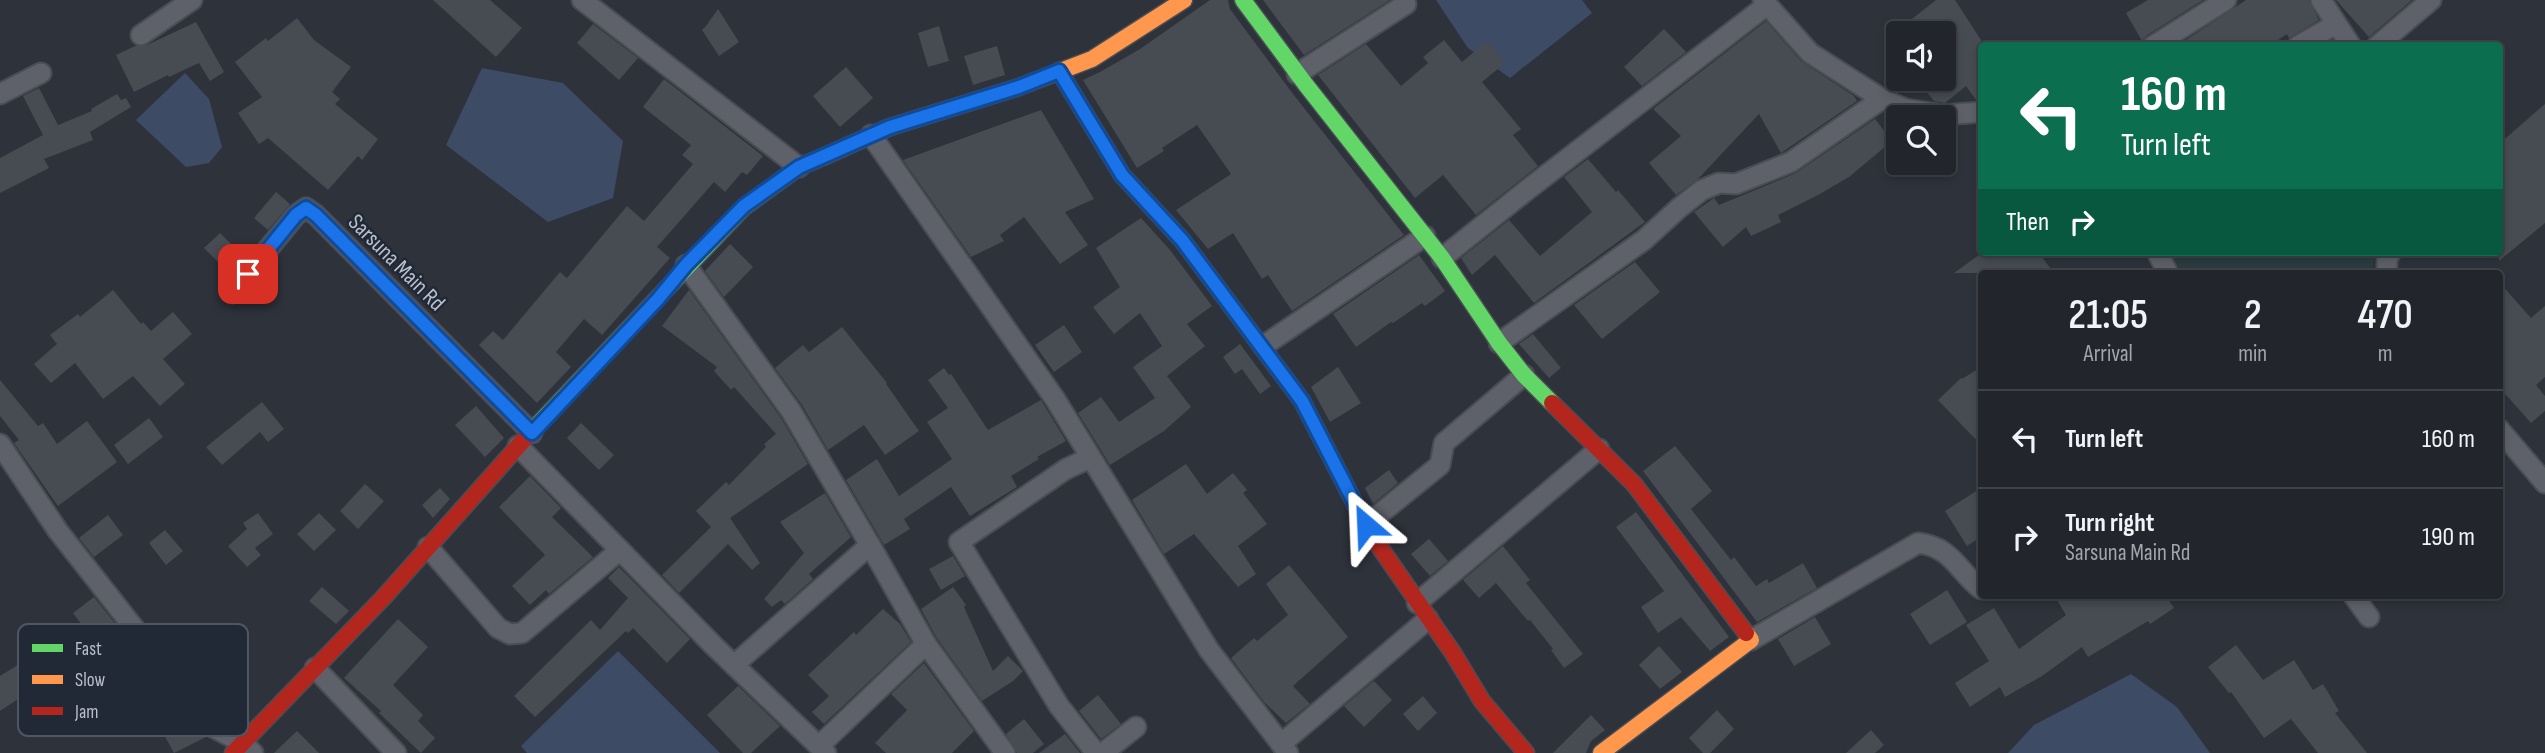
<!DOCTYPE html>
<html lang="en">
<head>
<meta charset="utf-8">
<style>
	:root { --surface:#22262c; --page:#2a2e34; --text:#f1f3f6; --muted:#a2a5a9; --line:#3f4348 }
	body { margin:0; font-family:"Sofia Sans Condensed",sans-serif; background:var(--page); color:var(--text); height:100vh; display:flex; flex-direction:column; font-size:26px; white-space:nowrap }
	* { box-sizing:border-box; margin:0 }
	p { font-size:23px; color:var(--muted) }
	.icon { flex:none; width:38px; height:38px; fill:none; stroke:currentColor; stroke-width:2; stroke-linecap:round; stroke-linejoin:round }
	.map { position:relative; flex:1; overflow:hidden }
	.drawer { position:absolute; left:1978px; top:270px; width:525px; height:329px; display:flex; flex-direction:column; background:var(--surface); border-radius:7px; box-shadow:0 4px 10px #0003,0 0 0 2px var(--line) }
	.drawer>* { flex:none }
	.guide { position:absolute; left:1978px; top:42px; width:525px; height:214px; border-radius:7px; box-shadow:0 4px 10px #0003,0 0 0 2px var(--line); background:#0b6e4f; color:#fff; overflow:hidden }
	.tools { position:absolute; left:1886px; top:21px; display:grid; gap:14px }
	.tools a { display:grid; place-items:center; width:70px; height:70px; border-radius:7px; background:var(--surface); box-shadow:0 4px 10px #0003,0 0 0 2px var(--line); font-size:35px }
	.pin { position:absolute; display:grid; place-items:center; width:60px; height:60px; color:#fff; margin:-30px; border-radius:14px; box-shadow:0 4px 10px #0006 }
	.me { position:absolute; width:77px; margin:-38px; rotate:334deg; stroke-linejoin:round; filter:drop-shadow(0 0 5px #0008) }
	.turn { display:flex; align-items:center; gap:24px; height:147px; padding:0 28px; font-size:32px }
	.turn .icon { width:91px; height:91px; stroke-width:2.5 }
	.turn b { display:block; font-size:49px; line-height:60px }
	.then { display:flex; align-items:center; height:66px; padding:0 28px; background:#0003; gap:14px; font-size:26px }
	.eta { display:flex; justify-content:space-evenly; align-items:center; height:119px; text-align:center }
	.eta b { font-size:42px; font-weight:600; line-height:49px }
	ul { padding:0; list-style:none }
	li { display:flex; align-items:center; gap:21px; height:98px; padding:0 28px; border-top:2px solid var(--line) }
	li div { flex:1 }
	li b { display:block; font-size:26px }
	li em { font-style:normal }
	.map>svg:first-child { display:block }
	.green { fill:#2b3d42 }
	.water { fill:#3d4b65 }
	.building { fill:#474b52 }
	.lines { fill:none; stroke-linecap:round; stroke-linejoin:round }
	.street-casing { stroke:#4a4d54; stroke-width:23 }
	.fast-casing { stroke:#4a4d54; stroke-width:19 }
	.slow-casing { stroke:#4a4d54; stroke-width:19 }
	.jam-casing { stroke:#4a4d54; stroke-width:19 }
	.street { stroke:#5e6169; stroke-width:19 }
	.fast { stroke:#63d668; stroke-width:16 }
	.slow { stroke:#ff974d; stroke-width:16 }
	.jam { stroke:#b3261e; stroke-width:16 }
	.route-casing { stroke:#114b97; stroke-width:18 }
	.route { stroke:#1a73e8; stroke-width:12 }
	.labels { text-anchor:middle; stroke-width:5; stroke-linejoin:round; paint-order:stroke }
	.street-label { font-size:23px; fill:#b9bfcb; stroke:#212836 }
	.key { fill:#212836; stroke:#4f5563; stroke-width:2 }
	.key-label { font-size:19px; fill:#b9bfcb }
</style>
</head>
<body>
<div class="map">
<svg width="2545" height="753" viewBox="0 0 2545 753">
	<rect width="100%" height="100%" fill="#2e323b"/>
	<path class="green" d="M 2169,252 L 2377,252 L 2370,273 L 2182,273 Z"/>
	<g class="water">
		<path d="M 1436,0 L 1582,0 L 1592,13 L 1510,78 L 1468,48 Z"/>
		<path d="M 482,68 L 563,83 L 623,141 L 613,198 L 548,222 L 446,145 Z"/>
		<path d="M 185,73 L 209,99 L 222,147 L 209,163 L 186,167 L 136,120 Z"/>
		<path d="M 618,651 L 720,753 L 527,753 L 521,746 Z"/>
		<path d="M 2131,674 L 2177,707 L 2210,753 L 2008,753 L 2034,725 Z"/>
	</g>
	<g class="building">
		<path d="M 433,0 L 490,0 L 522,28 L 496,57 Z"/>
		<path d="M 1210,0 L 1228,0 L 1230,9 L 1293,94 L 1404,235 L 1292,311 L 1268,275 L 1262,279 L 1233,233 L 1208,249 L 1176,210 L 1231,174 L 1197,125 L 1162,148 L 1164,151 L 1137,168 L 1083,80 L 1100,72 L 1140,49 Z"/>
		<path d="M 1263,0 L 1390,0 L 1304,55 Z"/>
		<path d="M 1936,0 L 1955,0 L 1981,40 L 1981,100 L 1976,100 L 1966,86 L 1945,103 L 1934,101 L 1916,79 L 1944,79 L 1944,33 L 1923,33 L 1912,19 Z"/>
		<path d="M 2148,0 L 2203,0 L 2146,36 L 2142,41 L 2126,13 Z"/>
		<path d="M 2246,0 L 2309,0 L 2319,20 L 2289,38 L 2287,34 L 2269,46 L 2177,46 Z"/>
		<path d="M 2336,0 L 2412,0 L 2369,37 Z"/>
		<path d="M 718,9 L 739,42 L 719,56 L 702,30 L 706,26 Z"/>
		<path d="M 297,18 L 314,40 L 351,67 L 332,92 L 340,99 L 335,104 L 378,139 L 362,160 L 358,156 L 328,190 L 268,138 L 259,144 L 238,113 L 262,97 L 235,62 L 266,38 L 268,41 Z"/>
		<path d="M 1766,21 L 1801,61 L 1854,96 L 1857,101 L 1781,153 L 1759,114 L 1698,179 L 1676,195 L 1649,163 L 1681,136 L 1653,109 Z"/>
		<path d="M 196,22 L 224,72 L 210,81 L 199,63 L 169,77 L 168,75 L 134,92 L 116,55 L 135,46 L 147,45 Z"/>
		<path d="M 593,24 L 638,58 L 619,80 L 577,43 Z"/>
		<path d="M 939,26 L 949,61 L 928,67 L 918,33 Z"/>
		<path d="M 1664,29 L 1686,52 L 1642,86 L 1624,67 Z"/>
		<path d="M 1444,40 L 1462,62 L 1487,41 L 1505,63 L 1482,82 L 1521,129 L 1513,135 L 1538,166 L 1476,215 L 1443,175 L 1415,198 L 1318,75 L 1366,44 L 1401,86 L 1428,63 L 1423,57 Z"/>
		<path d="M 997,46 L 1005,75 L 973,85 L 964,56 Z"/>
		<path d="M 846,67 L 873,98 L 840,127 L 813,96 Z"/>
		<path d="M 664,79 L 763,156 L 747,175 L 742,172 L 725,192 L 714,182 L 657,247 L 670,258 L 602,335 L 584,319 L 556,352 L 571,367 L 537,403 L 479,345 L 493,331 L 503,340 L 560,272 L 567,278 L 627,206 L 644,221 L 693,164 L 682,155 L 691,145 L 643,107 Z"/>
		<path d="M 39,88 L 58,125 L 92,111 L 91,109 L 117,94 L 121,100 L 126,98 L 131,107 L 90,132 L 93,140 L 44,159 L 49,168 L 0,193 L 0,158 L 43,135 L 23,96 Z"/>
		<path d="M 2545,104 L 2545,223 L 2499,261 L 2499,144 Z"/>
		<path d="M 1041,110 L 1094,199 L 1065,212 L 1088,245 L 1060,264 L 1024,217 L 1000,235 L 1004,241 L 971,257 L 903,160 Z"/>
		<path d="M 1875,119 L 1892,141 L 1849,177 L 1818,195 L 1778,215 L 1781,222 L 1751,236 L 1746,227 L 1723,247 L 1694,212 L 1714,198 L 1719,205 L 1796,173 Z"/>
		<path d="M 1588,159 L 1616,192 L 1618,190 L 1645,222 L 1534,303 L 1495,255 L 1472,275 L 1461,258 L 1509,220 L 1540,256 L 1592,212 L 1564,177 Z"/>
		<path d="M 276,192 L 290,204 L 268,230 L 254,218 Z"/>
		<path d="M 1141,218 L 1170,250 L 1212,306 L 1187,324 L 1205,346 L 1167,376 L 1191,407 L 1164,431 L 1110,465 L 1078,413 L 1101,397 L 1119,422 L 1155,398 L 1133,367 L 1162,346 L 1140,313 L 1114,334 L 1093,307 L 1120,287 L 1096,248 Z"/>
		<path d="M 220,233 L 245,258 L 231,275 L 204,248 Z"/>
		<path d="M 730,244 L 753,267 L 724,297 L 705,271 Z"/>
		<path d="M 1983,252 L 2038,252 L 2054,273 L 1954,273 Z"/>
		<path d="M 1419,255 L 1445,291 L 1425,306 L 1422,303 L 1393,323 L 1391,322 L 1356,347 L 1333,314 Z"/>
		<path d="M 1635,262 L 1660,292 L 1602,339 L 1574,305 Z"/>
		<path d="M 2499,282 L 2531,318 L 2545,306 L 2545,377 L 2536,385 L 2545,396 L 2545,411 L 2531,423 L 2499,387 Z"/>
		<path d="M 113,290 L 141,324 L 143,322 L 151,331 L 173,312 L 192,334 L 163,359 L 185,384 L 160,406 L 133,376 L 103,399 L 75,363 L 51,383 L 34,364 L 57,344 L 50,335 L 78,314 L 80,317 Z"/>
		<path d="M 689,290 L 781,418 L 808,464 L 730,518 L 760,563 L 752,570 L 728,544 L 679,593 L 662,575 L 711,527 L 696,511 L 726,482 L 729,485 L 766,447 L 764,444 L 776,434 L 734,387 L 731,390 L 714,371 L 717,367 L 662,326 Z"/>
		<path d="M 1064,325 L 1082,352 L 1054,372 L 1035,345 Z"/>
		<path d="M 842,327 L 887,383 L 886,384 L 919,431 L 885,455 L 864,425 L 828,450 L 802,405 L 775,368 L 803,345 L 809,352 Z"/>
		<path d="M 1533,334 L 1561,368 L 1549,378 L 1519,344 Z"/>
		<path d="M 1240,344 L 1271,386 L 1260,394 L 1242,369 L 1235,374 L 1223,357 Z"/>
		<path d="M 1338,367 L 1361,403 L 1330,422 L 1311,387 Z"/>
		<path d="M 1981,367 L 1981,445 L 1938,400 L 1961,378 L 1962,379 Z"/>
		<path d="M 944,368 L 949,375 L 951,374 L 988,430 L 1041,400 L 1066,441 L 1037,457 L 1039,459 L 1011,476 L 1017,487 L 970,516 L 951,487 L 904,519 L 910,529 L 884,545 L 846,480 L 877,459 L 899,496 L 952,459 L 927,422 L 948,408 L 928,380 Z"/>
		<path d="M 0,380 L 38,426 L 43,423 L 57,444 L 87,421 L 117,462 L 58,506 L 14,443 L 19,440 L 0,416 Z"/>
		<path d="M 262,402 L 284,429 L 268,442 L 260,432 L 222,465 L 206,447 Z"/>
		<path d="M 476,406 L 504,438 L 485,457 L 455,425 Z"/>
		<path d="M 149,418 L 163,437 L 128,464 L 114,445 Z"/>
		<path d="M 581,423 L 614,455 L 599,470 L 567,438 Z"/>
		<path d="M 1675,446 L 1712,491 L 1691,509 L 1731,560 L 1734,557 L 1756,586 L 1767,579 L 1769,583 L 1803,563 L 1817,588 L 1757,622 L 1643,471 Z"/>
		<path d="M 1186,464 L 1207,494 L 1233,473 L 1247,490 L 1243,493 L 1267,524 L 1238,546 L 1256,574 L 1238,587 L 1194,534 L 1164,554 L 1132,500 Z"/>
		<path d="M 1389,470 L 1398,483 L 1373,504 L 1365,488 Z"/>
		<path d="M 530,476 L 561,508 L 552,517 L 593,557 L 549,594 L 546,590 L 530,605 L 512,586 L 545,555 L 499,507 Z"/>
		<path d="M 365,484 L 384,501 L 358,529 L 340,511 Z"/>
		<path d="M 440,488 L 450,499 L 433,518 L 422,505 Z"/>
		<path d="M 1981,488 L 1981,537 L 1967,546 L 1945,511 Z"/>
		<path d="M 825,493 L 851,537 L 809,574 L 813,579 L 785,604 L 781,600 L 772,607 L 764,599 L 804,553 L 780,522 Z"/>
		<path d="M 1636,512 L 1729,637 L 1710,651 L 1681,617 L 1658,633 L 1641,607 L 1664,591 L 1616,527 Z"/>
		<path d="M 258,513 L 273,534 L 255,548 L 261,555 L 247,567 L 228,546 L 247,529 L 243,523 Z"/>
		<path d="M 319,513 L 336,530 L 314,551 L 297,534 Z"/>
		<path d="M 108,515 L 123,535 L 94,557 L 79,538 Z"/>
		<path d="M 165,530 L 183,551 L 166,565 L 149,543 Z"/>
		<path d="M 1429,539 L 1448,561 L 1430,576 L 1411,554 Z"/>
		<path d="M 1503,546 L 1530,580 L 1526,583 L 1583,654 L 1564,668 L 1551,650 L 1553,649 L 1530,620 L 1528,621 L 1496,583 L 1479,598 L 1463,580 Z"/>
		<path d="M 953,556 L 965,576 L 941,590 L 929,569 Z"/>
		<path d="M 1289,565 L 1348,637 L 1293,686 L 1310,704 L 1286,723 L 1264,702 L 1231,658 L 1254,638 L 1257,641 L 1288,615 L 1266,584 Z"/>
		<path d="M 619,567 L 690,639 L 667,663 L 633,628 L 628,633 L 626,631 L 535,717 L 514,696 L 591,620 L 600,630 L 628,598 L 608,578 Z"/>
		<path d="M 322,587 L 349,611 L 336,624 L 309,601 Z"/>
		<path d="M 953,587 L 966,605 L 964,607 L 993,671 L 1008,656 L 1023,671 L 1013,681 L 982,701 L 936,637 L 921,609 Z"/>
		<path d="M 1947,590 L 1967,622 L 1930,645 L 1910,614 Z"/>
		<path d="M 2054,595 L 2165,595 L 2174,608 L 2150,624 L 2148,621 L 2088,657 L 2082,647 L 2042,676 L 2005,697 L 2000,687 L 1970,707 L 1955,683 L 1989,661 L 1966,625 L 1994,608 L 2019,649 L 2066,615 Z"/>
		<path d="M 94,597 L 130,642 L 68,689 L 57,673 L 95,642 L 73,613 Z"/>
		<path d="M 883,609 L 900,624 L 911,642 L 824,724 L 812,712 L 829,696 L 808,675 L 854,632 L 856,635 Z"/>
		<path d="M 1815,617 L 1831,644 L 1794,666 L 1778,639 Z"/>
		<path d="M 398,619 L 428,647 L 393,685 L 423,715 L 418,721 L 435,738 L 421,753 L 379,713 L 381,711 L 344,678 Z"/>
		<path d="M 2236,645 L 2263,680 L 2294,660 L 2313,690 L 2323,684 L 2339,711 L 2335,713 L 2367,753 L 2318,753 L 2291,719 L 2264,738 L 2231,692 L 2229,693 L 2208,667 Z"/>
		<path d="M 1659,646 L 1682,672 L 1660,689 L 1639,665 Z"/>
		<path d="M 37,653 L 52,677 L 0,711 L 0,676 Z"/>
		<path d="M 924,663 L 974,731 L 952,753 L 886,753 L 875,743 L 907,710 L 891,694 Z"/>
		<path d="M 1374,681 L 1392,700 L 1364,727 L 1344,706 Z"/>
		<path d="M 738,686 L 780,726 L 751,753 L 743,753 L 707,715 Z"/>
		<path d="M 1098,695 L 1121,724 L 1101,739 L 1079,711 Z"/>
		<path d="M 1423,696 L 1437,713 L 1418,731 L 1403,714 Z"/>
		<path d="M 1717,710 L 1734,729 L 1710,753 L 1703,753 L 1689,738 Z"/>
		<path d="M 1591,715 L 1605,730 L 1591,741 L 1586,753 L 1553,753 Z"/>
		<path d="M 188,717 L 206,737 L 174,753 L 162,731 Z"/>
		<path d="M 1024,719 L 1044,744 L 1033,753 L 1017,753 L 1006,734 Z"/>
		<path d="M 1871,730 L 1884,745 L 1875,753 L 1846,753 Z"/>
		<path d="M 297,731 L 319,753 L 274,753 Z"/>
		<path d="M 1065,734 L 1080,753 L 1039,753 Z"/>
	</g>
	<g class="lines">
		<defs>
			<g id="street">
				<path d="M 582,0 L 799,167"/>
				<path d="M 1763,0 L 1810,53 L 1882,99 L 1906,109 L 1944,115 L 1981,112"/>
				<path d="M 2321,0 L 2351,46"/>
				<path d="M 141,35 L 192,0"/>
				<path d="M 2153,46 L 2226,0"/>
				<path d="M 2298,46 L 2336,24"/>
				<path d="M 2377,46 L 2431,0"/>
				<path d="M 1297,74 L 1406,4"/>
				<path d="M 0,94 L 41,73"/>
				<path d="M 871,135 L 1055,399 L 1209,650 L 1288,753"/>
				<path d="M 2157,252 L 2168,273"/>
				<path d="M 1442,258 L 1527,190 L 1767,5"/>
				<path d="M 686,265 L 791,411 L 870,545"/>
				<path d="M 2387,273 L 2387,259 L 2391,252"/>
				<path d="M 232,293 L 296,215 L 306,208 L 316,215 L 532,433"/>
				<path d="M 1499,343 L 1644,240 L 1679,208 L 1702,190 L 1719,183 L 1736,184 L 1791,162 L 1882,99"/>
				<path d="M 1263,346 L 1425,236"/>
				<path d="M 2499,429 L 2545,483"/>
				<path d="M 0,444 L 58,531 L 211,726 L 243,743 L 253,753"/>
				<path d="M 518,446 L 714,646 L 826,753"/>
				<path d="M 1090,458 L 1066,469 L 959,542 L 1059,706 L 1096,753"/>
				<path d="M 1366,525 L 1440,465 L 1444,443 L 1524,375"/>
				<path d="M 428,547 L 498,628 L 510,634 L 522,633 L 620,550"/>
				<path d="M 2353,595 L 2369,617"/>
				<path d="M 1417,603 L 1599,449"/>
				<path d="M 1751,640 L 1918,543 C 1952,547 1957,570 1981,589"/>
				<path d="M 926,644 L 1005,753"/>
				<path d="M 734,665 L 870,545 L 926,644 L 819,746"/>
				<path d="M 315,668 L 396,753"/>
				<path d="M 69,704 L 146,645"/>
				<path d="M 1281,744 L 1428,619"/>
				<path d="M 1103,753 L 1136,727"/>
			</g>
			<g id="fast">
				<path d="M 1243,0 L 1306,85 L 1442,258 L 1499,343 L 1524,375 L 1552,403"/>
				<path d="M 529,434 L 744,207 L 799,167 L 825,156"/>
			</g>
			<g id="slow">
				<path d="M 1059,71 L 1122,175 L 1182,240 L 1261,346"/>
				<path d="M 825,156 L 890,127 L 1019,87 L 1092,59 L 1184,0"/>
				<path d="M 1601,753 L 1751,640 L 1746,633"/>
			</g>
			<g id="jam">
				<path d="M 1261,346 L 1302,401 L 1370,533 L 1453,653 L 1482,701 L 1526,753"/>
				<path d="M 1552,403 L 1634,484 L 1746,633"/>
				<path d="M 233,753 L 383,598 L 529,434"/>
			</g>
		</defs>
		<use href="#street" class="street-casing"/>
		<use href="#fast" class="fast-casing"/>
		<use href="#slow" class="slow-casing"/>
		<use href="#jam" class="jam-casing"/>
		<use href="#street" class="street"/>
		<use href="#fast" class="fast"/>
		<use href="#slow" class="slow"/>
		<use href="#jam" class="jam"/>
	</g>
	<g class="lines">
		<defs>
			<path id="route" d="M 248,274 L 296,215 L 306,208 L 316,215 L 532,433 L 658,299 L 686,265 L 744,206 L 799,167 L 890,127 L 1019,87 L 1059,71 L 1122,175 L 1182,240 L 1302,401 L 1366,525"/>
		</defs>
		<use href="#route" class="route-casing"/>
		<use href="#route" class="route"/>
	</g>
	<g class="labels">
		<g class="street-label">
			<text transform="translate(397 262) rotate(45)" y="8">Sarsuna Main Rd</text>
		</g>
	</g>
	<rect x="18" y="624" width="230" height="112" rx="10" class="key"/>
	<rect x="32" y="644" width="31" height="8" fill="#63d668"/>
	<rect x="32" y="675" width="31" height="9" fill="#ff974d"/>
	<rect x="32" y="707" width="31" height="8" fill="#b3261e"/>
	<g class="key-label">
		<text x="75" y="655">Fast</text>
		<text x="75" y="686">Slow</text>
		<text x="75" y="718">Jam</text>
	</g>
</svg>
<div class="tools">
<a><svg class="icon" aria-label="sound" viewBox="0 0 24 24"><path d="M4 9h4l5-4v14l-5-4H4zM17 9q2 3 0 6"/></svg></a>
<a><svg class="icon" aria-label="search" viewBox="0 0 24 24"><circle cx="10" cy="10" r="6"/><path d="M15 15l6 6"/></svg></a>
</div>
<div class="pin" style="left:248px;top:274px;background:#d93025"><svg class="icon" aria-label="arrive" viewBox="0 0 24 24"><path d="M6 21V4h12l-3 4 3 4H6"/></svg></div>
<svg class="me" style="left:1366px;top:525px" viewBox="-20 -20 40 40"><path d="M0-17L14 15 0 8-14 15z" fill="#1a73e8" stroke="#fff" stroke-width="4"/></svg>
<div class="guide">
<div class="turn"><svg class="icon" aria-label="left" viewBox="0 0 24 24"><path d="M17 20v-9H6M10 6l-5 5 5 5"/></svg><div><b>160 m</b>Turn left</div></div>
<div class="then">Then<svg class="icon" aria-label="right" viewBox="0 0 24 24"><path d="M7 20v-9h11M14 6l5 5-5 5"/></svg></div>
</div>
<section class="drawer">
<div class="eta">
<div><b>21:05</b><p>Arrival</p></div>
<div><b>2</b><p>min</p></div>
<div><b>470</b><p>m</p></div>
</div>
<ul>
<li><svg class="icon" aria-label="left" viewBox="0 0 24 24"><path d="M17 20v-9H6M10 6l-5 5 5 5"/></svg><div><b>Turn left</b></div><em>160 m</em></li>
<li><svg class="icon" aria-label="right" viewBox="0 0 24 24"><path d="M7 20v-9h11M14 6l5 5-5 5"/></svg><div><b>Turn right</b><p>Sarsuna Main Rd</p></div><em>190 m</em></li>
</ul>
</section>
</div>
</body>
</html>
